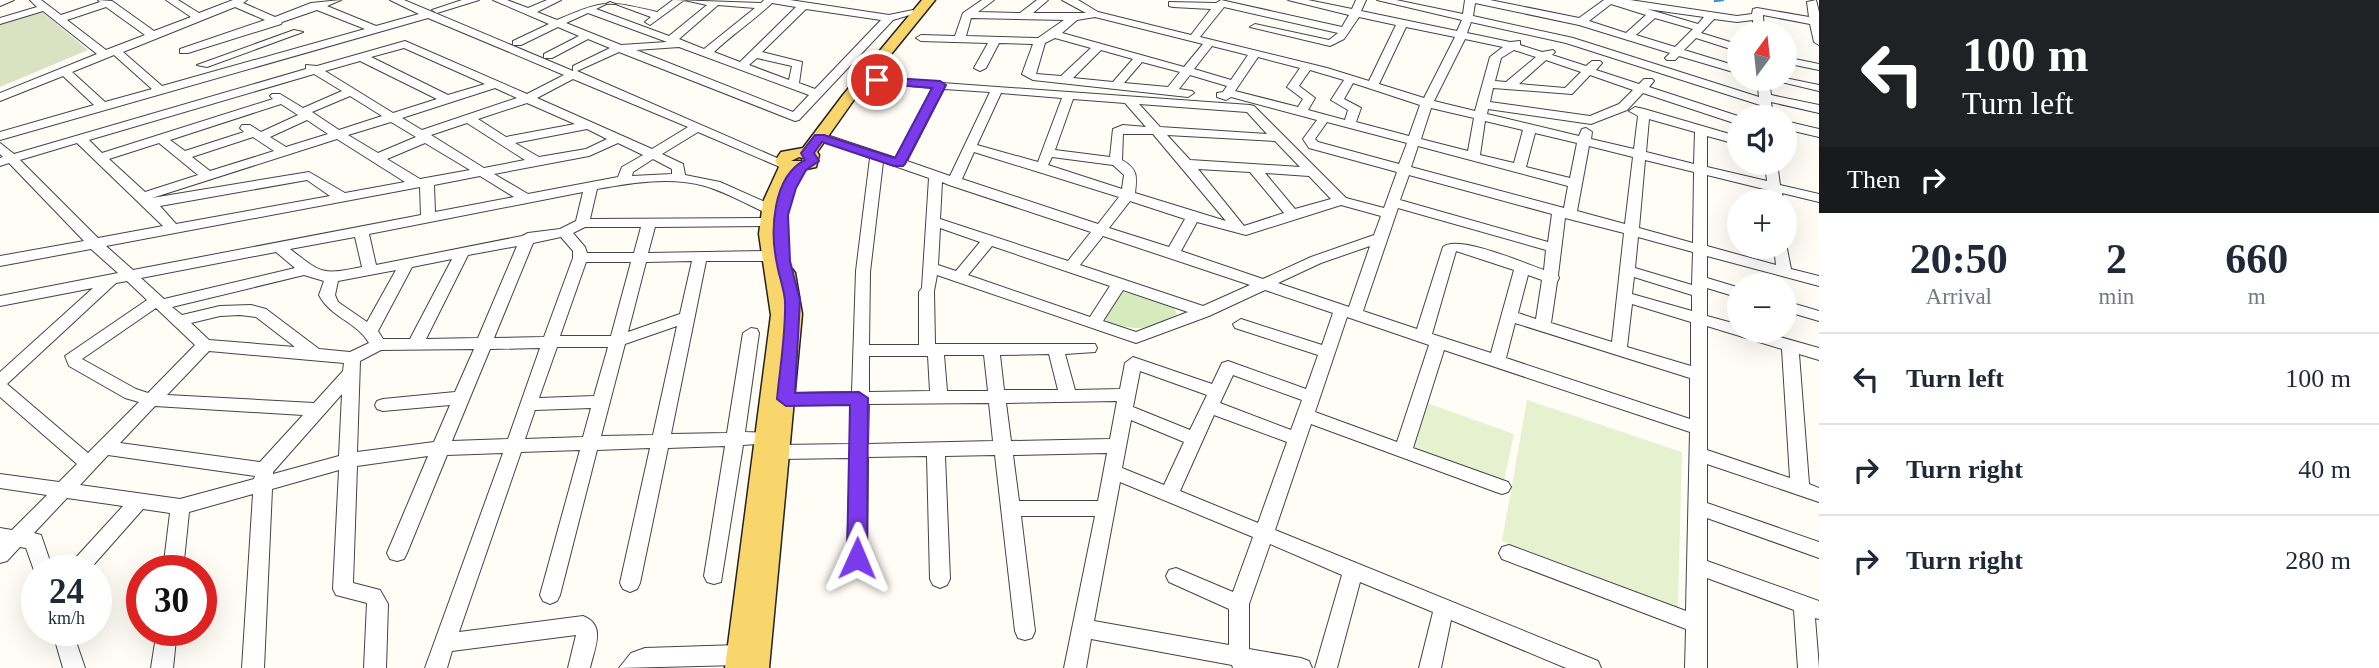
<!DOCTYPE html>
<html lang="en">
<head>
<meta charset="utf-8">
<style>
	:root { --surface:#fff; --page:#f2f2f3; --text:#1f2937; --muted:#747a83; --line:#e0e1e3 }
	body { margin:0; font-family:"Times New Roman",serif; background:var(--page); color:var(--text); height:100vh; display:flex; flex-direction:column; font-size:26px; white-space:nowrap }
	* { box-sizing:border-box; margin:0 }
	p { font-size:23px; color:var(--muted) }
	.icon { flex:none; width:38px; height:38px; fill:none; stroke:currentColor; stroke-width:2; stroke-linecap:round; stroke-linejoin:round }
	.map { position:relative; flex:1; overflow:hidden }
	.panel { display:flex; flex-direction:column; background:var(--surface); width:560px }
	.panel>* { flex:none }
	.guide { background:#202124; color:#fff; overflow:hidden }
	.needle { width:46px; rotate:15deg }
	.controls { position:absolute; left:1727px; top:21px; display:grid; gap:14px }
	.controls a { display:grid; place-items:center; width:70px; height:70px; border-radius:50%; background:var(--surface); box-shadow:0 7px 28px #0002; font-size:35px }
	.speed { position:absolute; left:21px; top:555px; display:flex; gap:14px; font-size:35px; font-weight:700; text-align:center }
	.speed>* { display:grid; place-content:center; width:91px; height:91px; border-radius:50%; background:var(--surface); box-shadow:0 7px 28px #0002; line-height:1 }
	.speed small { font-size:18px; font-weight:400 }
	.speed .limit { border:10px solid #d22; background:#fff; color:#111 }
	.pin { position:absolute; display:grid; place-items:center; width:60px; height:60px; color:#fff; margin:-30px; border:4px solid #fff; border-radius:50%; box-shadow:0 2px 7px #0007 }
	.me { position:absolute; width:77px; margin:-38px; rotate:1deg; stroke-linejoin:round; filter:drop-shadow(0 0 5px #0008) }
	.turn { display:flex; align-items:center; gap:24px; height:147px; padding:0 28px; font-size:32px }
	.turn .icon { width:91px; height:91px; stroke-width:2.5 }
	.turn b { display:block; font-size:49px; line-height:60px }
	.then { display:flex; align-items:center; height:66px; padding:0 28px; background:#0003; gap:14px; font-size:26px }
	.eta { display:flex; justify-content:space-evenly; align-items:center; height:119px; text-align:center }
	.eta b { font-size:42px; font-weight:600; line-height:49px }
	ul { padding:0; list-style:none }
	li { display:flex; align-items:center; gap:21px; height:91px; padding:0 28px; border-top:2px solid var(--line) }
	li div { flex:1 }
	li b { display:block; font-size:26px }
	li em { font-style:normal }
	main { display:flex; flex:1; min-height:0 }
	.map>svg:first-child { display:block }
	.green { fill:#d5ebbd }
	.cemetery { fill:#d9e3c4 }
	.pitch { fill:#e6f2cf }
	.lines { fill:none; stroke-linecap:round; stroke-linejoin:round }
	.stream { stroke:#3f96cf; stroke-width:2.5 }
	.minor-casing { stroke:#444; stroke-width:2 }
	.major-casing { stroke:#222; stroke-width:3 }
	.minor { fill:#fff; fill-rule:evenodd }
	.major { fill:#f9d66b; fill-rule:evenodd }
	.route { fill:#7c3aed; stroke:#51269a; stroke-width:2 }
</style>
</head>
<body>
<main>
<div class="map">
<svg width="1819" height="668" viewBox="0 0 1819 668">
	<rect width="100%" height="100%" fill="#fffdf5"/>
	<path class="green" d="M 1121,291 L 1174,308 L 1177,314 C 1151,331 1135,331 1107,322 L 1105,317 Z"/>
	<path class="cemetery" d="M 41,11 L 88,50 L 0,87 L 0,23 Z"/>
	<g class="pitch">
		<path d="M 1527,400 L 1682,452 L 1678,608 L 1502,541 Z"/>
		<path d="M 1427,403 L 1514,434 L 1504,481 L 1414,448 Z"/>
	</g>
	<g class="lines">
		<path class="stream" d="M 1715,1 L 1723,0"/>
		<defs>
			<g id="minor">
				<path d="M 0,0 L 14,0 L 0,6 Z"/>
				<path d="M 30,0 L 41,0 L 61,15 L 100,2 L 98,0 L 112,1 L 154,31 L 191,17 L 166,0 L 178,0 L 199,13 L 233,0 L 247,0 L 243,3 L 275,17 L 311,3 L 341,0 L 327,6 L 376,26 L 419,14 L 390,0 L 404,0 L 573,71 L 573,66 L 610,48 L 588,39 L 552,58 L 544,58 L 544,54 L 579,36 L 558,27 L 521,45 L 513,45 L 513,41 L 549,24 L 493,0 L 507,0 L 528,8 L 547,0 L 561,0 L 537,12 L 557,20 C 604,0 607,0 657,12 L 673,0 L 761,3 L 764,0 L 790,0 L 889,15 L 913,10 L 913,14 L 893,20 L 799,120 L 795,121 L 619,52 L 577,71 L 791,164 L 790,167 L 780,167 L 698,132 L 662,154 L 683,164 L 685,175 L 720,182 L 774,206 L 776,209 L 774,212 L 764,212 C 745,203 725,192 705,186 C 670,176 631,183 597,189 L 590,219 L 769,218 L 776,222 L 769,226 L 655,227 L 648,253 L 769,251 L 776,256 L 769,261 L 706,261 L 671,434 L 727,433 L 743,333 L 751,328 L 757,329 L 759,333 L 745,432 L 771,433 L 774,438 L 771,443 L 743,445 L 721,582 L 714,584 L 707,582 L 704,576 L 725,446 L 668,448 L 640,583 L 637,589 L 630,592 L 623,589 L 620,583 L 650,448 L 597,450 L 560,595 L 557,601 L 550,604 L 543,601 L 540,595 L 580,450 L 521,452 L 459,632 L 583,616 C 607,625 594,649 590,668 L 568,668 L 576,635 L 452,651 L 447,668 L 425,668 L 503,453 L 447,455 L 407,553 L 404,559 L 397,561 L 390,559 L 387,553 L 428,456 L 357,466 L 353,583 L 380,590 L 388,604 L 386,668 L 364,668 L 367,603 L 336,595 L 333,589 L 339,470 L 272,489 L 264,668 L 242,668 L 253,494 L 189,512 L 183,570 L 163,570 L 170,513 L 143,509 L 89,570 L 67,570 L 70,564 L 123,506 L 67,498 L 34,533 L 41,535 L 53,570 L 37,570 L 36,576 L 26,548 L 20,547 L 7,561 L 0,563 L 0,528 L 12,530 L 47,495 L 0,488 L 0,474 L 59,482 L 77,464 L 0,397 L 0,372 L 93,288 L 0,306 L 0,296 L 118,273 L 91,249 L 0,266 L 0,256 L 84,241 L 9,163 L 0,166 L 0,158 L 3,157 L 0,154 L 0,143 L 14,154 L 306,69 L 306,65 L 317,66 L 405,41 L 527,94 L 564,75 L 428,18 L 0,140 L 0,132 L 94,105 L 63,76 L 0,101 L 0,93 L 97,54 L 43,11 L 0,24 L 0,18 L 37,7 ZM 684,0 L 707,5 L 669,36 L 596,9 L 610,2 L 651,17 L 645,22 L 650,25 ZM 772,3 L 796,7 L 740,62 L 714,52 C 733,34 752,22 772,3 ZM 718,5 L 755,8 L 704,49 L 679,39 ZM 106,7 L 145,35 L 106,50 L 67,20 ZM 235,7 L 265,20 L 180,49 L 180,53 L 188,53 L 281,24 L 282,22 L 317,10 L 365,29 L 162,86 L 123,52 ZM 806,9 L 881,20 L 815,89 L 799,83 L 802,62 L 762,52 ZM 588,13 L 667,42 L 621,45 L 566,23 ZM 679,47 L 809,95 L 793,112 L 636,50 ZM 404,48 L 485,84 L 448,95 L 371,57 ZM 114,55 L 152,89 L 105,102 L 72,72 ZM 757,58 L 792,66 L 789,80 L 749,65 ZM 360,61 L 437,99 L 393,113 L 325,71 ZM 314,74 L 342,91 L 303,108 L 280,94 L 272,94 L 270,96 L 273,99 L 102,153 L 89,140 ZM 573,79 L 688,127 L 652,149 L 537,98 ZM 495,88 L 517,98 L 422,130 L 402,118 ZM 350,96 L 382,116 L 339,130 L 312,112 ZM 527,103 L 575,124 L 506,137 L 478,119 ZM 281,104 L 298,115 L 261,132 L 250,125 L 242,125 L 240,128 L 244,132 L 185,151 L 170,140 ZM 307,120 L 328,134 L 286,147 L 270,137 ZM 391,122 L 416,137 L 378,153 L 348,135 ZM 467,123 L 525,160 L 484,168 L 431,135 ZM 587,129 L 607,139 L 586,149 L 539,157 L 515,143 ZM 253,137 L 274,151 L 210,171 L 192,157 ZM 337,139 L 405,182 L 345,193 L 309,172 L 152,198 ZM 77,143 L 163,226 L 98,238 L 20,160 ZM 159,143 L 198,175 L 145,192 L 109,159 ZM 425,143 L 470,170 L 420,179 L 387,159 ZM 618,143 L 643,155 L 622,167 L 618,177 L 528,194 L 494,174 L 589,156 ZM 653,159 L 672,169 L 672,174 L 632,176 L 633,172 ZM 480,176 L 514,197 L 435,212 L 434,185 ZM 307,180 L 330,196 L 176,224 L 160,206 ZM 420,187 L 421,215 L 133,270 L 106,246 ZM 583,192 L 576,221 L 560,229 L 528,233 L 522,236 L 376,265 L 369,234 ZM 585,227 L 641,227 L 634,253 L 587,253 L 585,247 L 573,233 ZM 355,237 L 362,267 C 322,275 322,274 290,249 ZM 561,237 L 573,251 L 573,258 L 544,337 L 494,338 L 533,243 ZM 517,246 L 478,338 L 426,339 L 468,255 ZM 276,252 L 295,268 L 164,299 L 141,278 ZM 452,259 L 410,339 L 383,339 L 378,331 L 412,267 ZM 692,261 L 680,314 L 628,332 L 646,262 ZM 586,262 L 631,262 L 611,336 L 560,336 ZM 396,270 L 367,322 L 338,302 L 335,295 L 338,281 ZM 304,275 L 324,281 L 319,295 C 330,317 357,322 369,343 L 350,352 L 319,349 L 266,309 L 251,305 L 220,306 L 182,315 L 172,307 ZM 127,281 L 147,300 L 65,356 L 69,366 L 125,398 L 139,402 L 88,453 L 7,384 L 116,283 ZM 156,308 L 195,345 L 148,393 L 136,389 L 82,359 ZM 240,315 L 256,317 L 295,347 L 209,340 L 191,323 L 220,316 ZM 677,326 L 653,435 L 601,436 L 625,344 ZM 557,347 L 608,347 L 594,396 L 539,398 ZM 540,348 L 508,439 L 452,441 L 490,349 ZM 474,349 L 455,392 L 383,399 L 377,401 L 375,405 L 377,409 L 383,411 L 450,405 L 434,442 L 357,452 L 360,361 L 381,350 ZM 209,351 L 344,363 L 343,371 L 314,403 L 167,395 ZM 342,394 L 339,456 L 273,474 L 273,472 ZM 155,406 L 303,415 L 260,462 L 120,443 ZM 591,408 L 583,437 L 525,439 L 535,410 ZM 108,455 L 255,476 L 254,479 L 180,499 L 80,485 Z"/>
				<path d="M 462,0 L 479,0 L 437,13 L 432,10 Z"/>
				<path d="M 982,0 L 994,0 L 978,12 L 1020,13 L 1037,0 L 1048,0 L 1033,13 L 1086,13 L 1062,0 L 1078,0 L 1098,12 L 1191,35 L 1211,9 L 1173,7 L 1169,6 L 1169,2 L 1216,3 L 1221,0 L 1342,27 L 1349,15 L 1288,0 L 1308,0 L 1352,9 L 1356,0 L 1366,0 L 1361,11 L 1457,31 L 1462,20 L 1377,0 L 1396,0 L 1463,14 L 1465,0 L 1490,0 L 1579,18 L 1604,0 L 1630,0 L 1737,16 L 1752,14 L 1753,9 L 1757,8 L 1809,17 L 1807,2 L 1816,0 L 1819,12 L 1819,45 L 1814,42 L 1810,24 L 1763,15 L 1764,33 L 1754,33 L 1753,20 L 1737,22 L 1714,19 L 1701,33 L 1740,45 L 1740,52 L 1696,38 L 1684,50 L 1740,67 L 1740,74 L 1679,56 L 1675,60 L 1667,60 L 1665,58 L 1670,53 L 1579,25 L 1475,3 L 1473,16 L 1573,38 L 1759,97 L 1757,79 L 1769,79 L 1771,95 L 1819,105 L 1819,113 L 1771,102 L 1773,117 L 1761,117 L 1760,105 L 1566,43 L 1471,22 L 1467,33 L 1510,42 L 1520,41 L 1520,45 L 1542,52 L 1553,50 L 1555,52 L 1552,55 L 1586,66 L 1592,61 L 1600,61 L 1602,63 L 1596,70 L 1639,84 L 1644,79 L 1652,79 L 1654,81 L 1649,87 L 1741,117 L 1740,125 L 1643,93 L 1627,110 L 1591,124 L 1488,109 L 1487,114 L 1579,136 L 1582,129 L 1586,128 L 1592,132 L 1591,139 L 1634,149 L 1638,116 L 1629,111 L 1635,107 L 1644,109 L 1740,137 L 1740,145 L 1707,136 L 1707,167 L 1767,181 L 1765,163 L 1777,163 L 1780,185 L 1819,194 L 1819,202 L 1782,193 L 1783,201 L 1769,201 L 1768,190 L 1707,175 L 1707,246 L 1776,265 L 1774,247 L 1785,247 L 1786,244 L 1791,269 L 1819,276 L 1819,286 L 1707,256 L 1707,278 L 1740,288 L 1740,298 L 1707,288 L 1707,316 L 1740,325 L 1740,331 L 1759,331 L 1819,348 L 1819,360 L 1799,354 L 1809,484 L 1819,488 L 1819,502 L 1707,464 L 1707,503 L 1819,542 L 1819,558 L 1707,518 L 1707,561 L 1819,601 L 1819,619 L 1815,618 L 1819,668 L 1798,668 L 1794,610 L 1707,578 L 1707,668 L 1685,668 L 1686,629 L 1502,559 L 1499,553 L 1502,547 L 1509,545 L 1686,611 L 1690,432 L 1444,350 L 1413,448 L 1508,482 L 1511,487 L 1508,492 L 1502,494 L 1496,492 L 1311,424 L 1275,530 L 1598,661 L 1601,668 L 1566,668 L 1451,620 L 1441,668 L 1419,668 L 1433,612 L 1360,582 L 1337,668 L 1315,668 L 1342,575 L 1270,544 L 1249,604 L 1249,649 L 1301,658 L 1309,661 L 1312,668 L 1233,668 L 1232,665 L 1091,639 L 1086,668 L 1064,668 L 1095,516 L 1021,516 L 1035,631 L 1032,638 L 1025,640 L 1018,638 L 1015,631 L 995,455 L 945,456 L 950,579 L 947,585 L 940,588 L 933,585 L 930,579 L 927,456 L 868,457 L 867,558 L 864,564 L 857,566 L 850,564 L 847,558 L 850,458 L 780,459 L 774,457 L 771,452 L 774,447 L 780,445 L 851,444 L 852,404 L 786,405 L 780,403 L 778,399 L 780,395 L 786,393 L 852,392 L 856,271 L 870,158 L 814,137 L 816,134 L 824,134 L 896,158 L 933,88 L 877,83 L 873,82 L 873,78 L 1250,105 L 1254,106 L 1346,198 L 1384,208 L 1397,172 L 1309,148 L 1303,139 L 1317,120 L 1231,97 L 1226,100 L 1217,97 L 1217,93 L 1223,92 L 1227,86 L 1190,75 L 1179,89 L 1192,91 L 1194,93 L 1188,97 L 1033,80 L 1022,74 L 1033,44 L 999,43 L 986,68 L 980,71 L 974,68 L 988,43 L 921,41 L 916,38 L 921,35 L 955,36 L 963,13 ZM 1611,4 L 1646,15 L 1626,33 L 1589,21 ZM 1224,7 L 1338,33 L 1329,40 L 1255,24 L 1250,27 L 1330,46 L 1344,39 L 1359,17 L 1396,25 L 1369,81 L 1327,68 L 1200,37 ZM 1647,9 L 1704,17 L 1698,24 ZM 1095,17 L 1203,44 L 1184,67 L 1062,33 L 1077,20 ZM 971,18 L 1064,20 L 1038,38 L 966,36 ZM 1655,18 L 1693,29 L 1675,47 L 1636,35 ZM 1406,27 L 1455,37 L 1424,98 L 1379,84 ZM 1055,38 L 1091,48 L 1061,76 L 1036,74 L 1045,43 ZM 1465,39 L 1503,47 L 1490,57 L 1475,111 L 1434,101 ZM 1212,46 L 1248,55 L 1231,80 L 1194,69 ZM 1101,50 L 1133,59 L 1113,82 L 1073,78 ZM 1514,50 L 1536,57 L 1506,82 L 1495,81 L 1501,58 ZM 1258,57 L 1300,68 L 1287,87 L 1303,99 L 1298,107 L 1235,91 ZM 1546,60 L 1581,72 L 1565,88 L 1519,84 ZM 1142,62 L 1180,72 L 1168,87 L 1124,83 ZM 1310,70 L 1344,80 L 1331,100 L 1348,110 L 1345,120 L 1308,110 L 1315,98 L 1299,86 ZM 1590,75 L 1633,90 L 1619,104 L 1590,116 L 1490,102 L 1493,88 L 1572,94 ZM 1353,83 L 1420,105 L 1409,136 L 1356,122 L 1361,108 L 1344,99 ZM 944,89 L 990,92 L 950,176 L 907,161 ZM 1001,93 L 1062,98 L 1038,162 L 977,145 ZM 1073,99 L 1125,103 L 1146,127 L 1123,125 L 1113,129 L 1110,157 L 1055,150 ZM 1139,104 L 1247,112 L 1267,134 L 1160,127 ZM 1431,108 L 1474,118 L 1468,151 L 1421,139 ZM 1649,119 L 1695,132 L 1694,164 L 1646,152 ZM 1485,121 L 1523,130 L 1514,163 L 1480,155 ZM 1327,122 L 1407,143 L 1399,164 L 1318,142 L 1315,139 ZM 1535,133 L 1577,143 L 1570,178 L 1526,167 ZM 1123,134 L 1153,134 L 1226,221 L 1135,193 C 1137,177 1138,169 1122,160 ZM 1167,135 L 1275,141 L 1300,167 L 1190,160 ZM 1418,146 L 1568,186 L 1564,208 L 1411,167 ZM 1589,146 L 1633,157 L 1625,224 L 1577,211 ZM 974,152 L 1119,197 L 1098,224 L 962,179 ZM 1052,157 L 1113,165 L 1124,175 L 1122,189 L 1048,165 ZM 1645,160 L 1694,172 L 1693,243 L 1639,228 ZM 883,162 L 929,178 L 922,288 L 919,292 L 919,345 L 869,345 L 870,272 ZM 1198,169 L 1250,172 L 1284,213 L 1244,226 ZM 1265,173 L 1309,176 L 1331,199 L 1295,209 ZM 1409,175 L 1552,214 L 1548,242 L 1400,200 ZM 942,182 L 949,185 L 1091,232 L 1068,261 L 940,219 ZM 1130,201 L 1185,219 L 1169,247 L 1109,228 ZM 1341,205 L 1381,216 L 1374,235 L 1311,257 L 1263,279 L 1181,251 L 1197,222 L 1246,235 ZM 1398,208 L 1546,250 L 1544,270 C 1524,263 1457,234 1443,247 L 1417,329 L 1363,311 ZM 1565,218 L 1624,233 L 1612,342 L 1551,323 L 1557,282 L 1559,278 L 1558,275 ZM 940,228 L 980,242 L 956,271 L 938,265 ZM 1103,236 L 1250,285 L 1203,306 L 1080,265 ZM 1638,237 L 1693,252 L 1692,285 L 1635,268 ZM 992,246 L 1110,286 L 1090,317 L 968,275 ZM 1370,246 L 1349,307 L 1278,283 L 1321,263 ZM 1456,251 L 1514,270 L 1491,353 L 1432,334 ZM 937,275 L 1136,343 L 1209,316 L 1265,290 L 1333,313 L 1322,345 L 1241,319 L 1233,324 L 1235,328 L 1318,355 L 1306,389 L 1228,361 L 1222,363 L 1212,384 L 1133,357 L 1125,363 L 1120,389 L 1075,390 L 1065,354 L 1095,352 L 1097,348 L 1095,344 L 935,344 L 934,291 ZM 1528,275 L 1542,280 L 1536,319 L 1518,313 ZM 1634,277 L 1692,295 L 1692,311 L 1632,294 ZM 1123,290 L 1188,312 L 1136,332 L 1103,321 ZM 1632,304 L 1691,322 L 1691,366 L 1627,347 ZM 1347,317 L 1429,345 L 1397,442 L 1315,412 ZM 1515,323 L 1690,378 L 1690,419 L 1506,358 ZM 1707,326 L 1782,349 L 1790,478 L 1707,450 ZM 1049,354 L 1058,390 L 1004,390 L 1000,355 ZM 944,355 L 984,355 L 988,391 L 947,391 ZM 869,356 L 928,356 L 930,391 L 869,392 ZM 1140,371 L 1207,395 L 1190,430 L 1133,407 ZM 1233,375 L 1302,400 L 1291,430 L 1220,403 ZM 1117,401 L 1110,439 L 1011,441 L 1006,403 ZM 989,403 L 993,441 L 868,444 L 869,404 ZM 1214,415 L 1287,442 L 1258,523 L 1180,491 ZM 1131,420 L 1184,442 L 1164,485 L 1122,468 ZM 1107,453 L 1098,501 L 1019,501 L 1013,455 ZM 1120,482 L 1253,537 L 1233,592 L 1176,568 L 1169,570 L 1166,576 L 1169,582 L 1229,609 L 1229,645 L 1094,621 Z"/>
				<path d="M 294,30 L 303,32 L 207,67 L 197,65 Z"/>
				<path d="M 1785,57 L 1819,64 L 1819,70 L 1785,63 Z"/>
				<path d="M 1785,78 L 1819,85 L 1819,91 L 1769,79 Z"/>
				<path d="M 1785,121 L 1819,129 L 1819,137 L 1785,129 Z"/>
				<path d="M 1785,301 L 1819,311 L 1819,321 L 1785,311 Z"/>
				<path d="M 52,630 L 72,630 L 85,668 L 63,668 Z"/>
				<path d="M 157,630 L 177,630 L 173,668 L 151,668 Z"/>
				<path d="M 739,645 L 746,648 L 750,655 L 746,662 L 739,665 L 619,668 L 631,653 L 645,648 Z"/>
			</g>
			<path id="major" d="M 922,0 L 935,0 L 853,101 L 817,152 L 819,155 L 816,167 L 792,172 C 775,211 775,227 782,268 L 792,269 L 795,273 L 802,314 L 769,668 L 725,668 L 771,315 L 759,234 L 763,202 L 779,167 L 775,161 L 781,152 L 803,148 L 843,95 ZM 799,157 L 803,158 L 802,161 L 791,161 Z"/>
		</defs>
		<use href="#minor" class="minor-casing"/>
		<use href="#major" class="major-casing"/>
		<use href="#minor" class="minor"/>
		<use href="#major" class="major"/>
	</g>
	<path class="route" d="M 877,77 L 940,81 L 946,85 L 905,164 L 903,166 L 894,166 L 822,142 L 814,153 L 819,161 L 806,170 L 796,188 L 788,215 L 790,261 L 800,300 L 795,393 L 859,392 L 868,398 L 867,558 L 864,564 L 857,566 L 850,564 L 847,558 L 850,405 L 786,406 L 777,399 C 780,367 786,333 785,301 C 784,289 779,276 777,264 C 770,232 772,177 805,160 L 801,153 L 815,135 L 824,135 L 895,158 L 932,88 L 873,83 L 871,80 Z"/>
</svg>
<div class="controls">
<a><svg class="needle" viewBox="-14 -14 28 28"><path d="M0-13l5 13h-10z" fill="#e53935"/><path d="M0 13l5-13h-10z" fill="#747a83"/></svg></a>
<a><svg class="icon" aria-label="sound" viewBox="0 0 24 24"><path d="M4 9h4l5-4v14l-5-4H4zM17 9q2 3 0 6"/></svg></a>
<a>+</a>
<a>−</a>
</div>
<div class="speed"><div>24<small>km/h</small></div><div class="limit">30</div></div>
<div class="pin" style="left:877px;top:80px;background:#d93025"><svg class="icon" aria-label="arrive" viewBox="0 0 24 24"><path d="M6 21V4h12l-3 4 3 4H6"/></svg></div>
<svg class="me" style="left:857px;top:558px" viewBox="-20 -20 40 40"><path d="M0-17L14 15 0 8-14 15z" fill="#7c3aed" stroke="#fff" stroke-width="4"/></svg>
</div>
<section class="panel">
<div class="guide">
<div class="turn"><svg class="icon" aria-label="left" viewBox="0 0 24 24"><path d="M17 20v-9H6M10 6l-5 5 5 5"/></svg><div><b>100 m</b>Turn left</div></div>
<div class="then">Then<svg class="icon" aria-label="right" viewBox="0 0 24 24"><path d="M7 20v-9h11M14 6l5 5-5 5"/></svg></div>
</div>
<div class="eta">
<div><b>20:50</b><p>Arrival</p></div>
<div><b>2</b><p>min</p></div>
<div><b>660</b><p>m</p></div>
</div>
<ul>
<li><svg class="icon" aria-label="left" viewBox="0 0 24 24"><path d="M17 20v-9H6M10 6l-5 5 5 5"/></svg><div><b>Turn left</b></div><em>100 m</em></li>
<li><svg class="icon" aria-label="right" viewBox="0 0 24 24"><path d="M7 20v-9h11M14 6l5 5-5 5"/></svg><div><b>Turn right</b></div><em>40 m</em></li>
<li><svg class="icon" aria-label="right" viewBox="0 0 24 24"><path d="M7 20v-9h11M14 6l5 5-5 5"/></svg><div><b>Turn right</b></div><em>280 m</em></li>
</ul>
</section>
</main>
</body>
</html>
